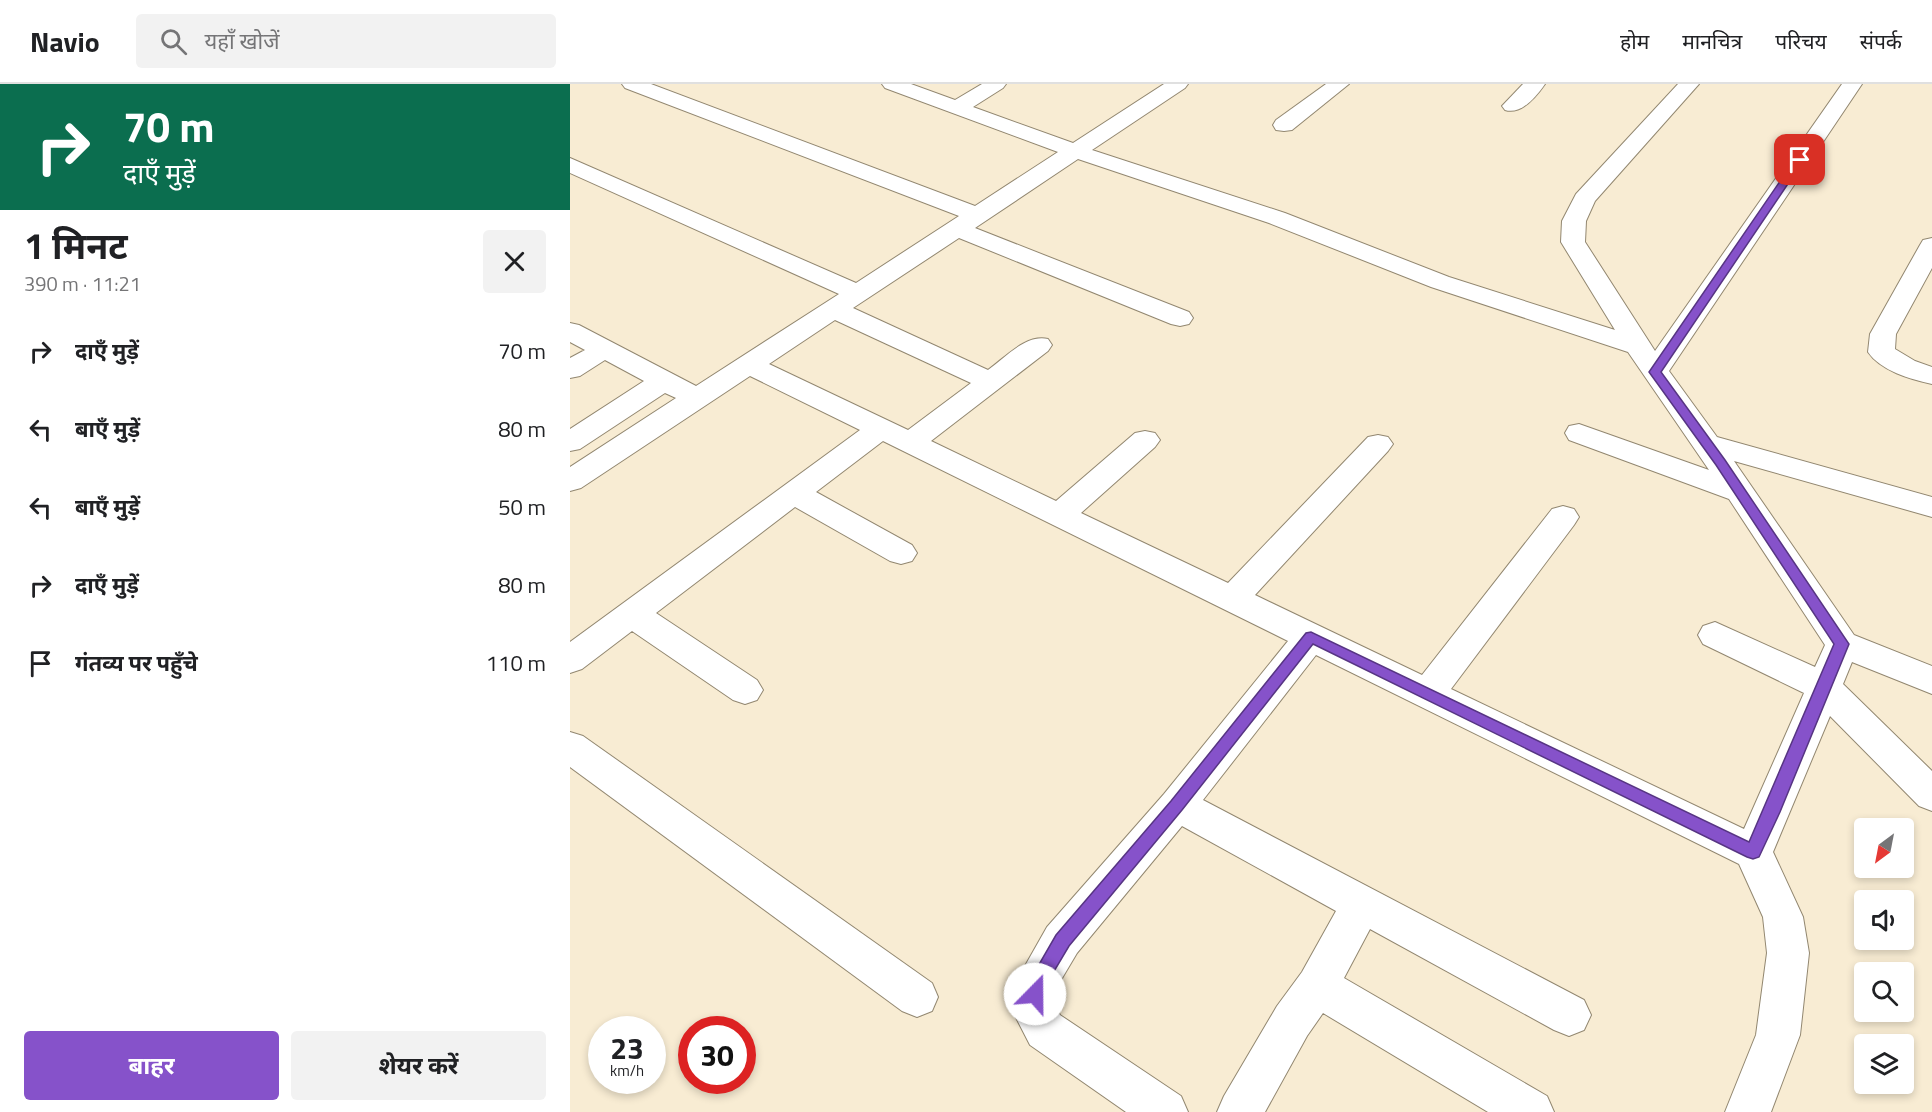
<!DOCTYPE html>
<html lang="hi">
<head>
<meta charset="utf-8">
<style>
	:root { --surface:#fff; --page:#f2f2f2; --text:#202124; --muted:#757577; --line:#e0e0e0; --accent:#8652ca }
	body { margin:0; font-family:"Titillium Web","Noto Sans Devanagari",sans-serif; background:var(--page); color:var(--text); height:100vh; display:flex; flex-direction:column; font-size:22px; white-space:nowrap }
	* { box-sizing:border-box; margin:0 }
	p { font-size:20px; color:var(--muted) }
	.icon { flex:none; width:33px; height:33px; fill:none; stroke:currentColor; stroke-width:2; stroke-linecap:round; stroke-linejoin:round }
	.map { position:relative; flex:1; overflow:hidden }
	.drawer { display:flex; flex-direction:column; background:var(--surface); width:570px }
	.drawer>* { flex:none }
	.guide { background:#0b6e4f; color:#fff; overflow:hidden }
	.needle { width:39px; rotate:212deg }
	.controls { position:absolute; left:1284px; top:734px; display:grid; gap:12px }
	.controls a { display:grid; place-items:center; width:60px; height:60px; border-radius:6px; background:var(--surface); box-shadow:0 3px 9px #0003; font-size:30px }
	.speed { position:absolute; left:18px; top:932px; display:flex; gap:12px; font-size:30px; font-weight:700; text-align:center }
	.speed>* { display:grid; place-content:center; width:78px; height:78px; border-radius:50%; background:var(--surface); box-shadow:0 3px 9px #0003; line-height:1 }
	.speed small { font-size:15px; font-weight:400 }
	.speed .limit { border:9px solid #d22; background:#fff; color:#111 }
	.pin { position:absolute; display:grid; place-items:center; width:51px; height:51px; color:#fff; margin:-26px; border-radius:12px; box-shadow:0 3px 9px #0006 }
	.me { position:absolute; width:66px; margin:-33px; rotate:22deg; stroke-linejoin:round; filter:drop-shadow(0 0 4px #0008) }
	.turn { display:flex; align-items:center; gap:21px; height:126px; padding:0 24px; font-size:27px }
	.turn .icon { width:78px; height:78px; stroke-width:2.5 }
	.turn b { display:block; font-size:42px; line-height:51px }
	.round { display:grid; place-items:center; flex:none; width:63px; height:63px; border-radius:6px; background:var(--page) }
	.headline { display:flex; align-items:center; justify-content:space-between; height:102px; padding:0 24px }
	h1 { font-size:36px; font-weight:700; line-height:45px }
	.cta { display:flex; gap:12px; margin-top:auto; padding:12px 24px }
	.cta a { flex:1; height:69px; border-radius:6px; background:var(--accent); color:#fff; font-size:24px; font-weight:700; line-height:69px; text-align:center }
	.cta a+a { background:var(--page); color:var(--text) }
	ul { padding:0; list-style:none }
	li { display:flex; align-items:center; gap:18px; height:78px; padding:0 24px }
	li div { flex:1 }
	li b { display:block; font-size:22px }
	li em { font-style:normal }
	header { display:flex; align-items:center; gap:36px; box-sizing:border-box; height:84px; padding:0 30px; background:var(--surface); border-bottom:2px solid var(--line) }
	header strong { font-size:28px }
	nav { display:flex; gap:33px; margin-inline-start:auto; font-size:21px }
	.search { width:420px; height:54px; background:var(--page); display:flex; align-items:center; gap:15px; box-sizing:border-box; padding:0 21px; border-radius:6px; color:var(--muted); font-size:22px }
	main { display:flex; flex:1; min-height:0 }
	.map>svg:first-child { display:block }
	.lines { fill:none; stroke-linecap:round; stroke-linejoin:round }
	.minor-casing { stroke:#928770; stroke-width:2 }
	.minor { fill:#fff; fill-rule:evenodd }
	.route { fill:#8652ca; stroke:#573583; stroke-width:1.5 }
</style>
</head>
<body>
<header>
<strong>Navio</strong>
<div class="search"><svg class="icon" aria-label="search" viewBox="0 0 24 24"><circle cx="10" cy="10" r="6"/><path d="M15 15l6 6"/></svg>यहाँ खोजें</div>
<nav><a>होम</a><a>मानचित्र</a><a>परिचय</a><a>संपर्क</a></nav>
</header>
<main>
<section class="drawer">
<div class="guide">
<div class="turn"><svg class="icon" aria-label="right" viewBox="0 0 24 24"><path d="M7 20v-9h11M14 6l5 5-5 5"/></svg><div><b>70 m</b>दाएँ मुड़ें</div></div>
</div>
<div class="headline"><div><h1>1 मिनट</h1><p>390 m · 11:21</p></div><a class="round"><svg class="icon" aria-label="close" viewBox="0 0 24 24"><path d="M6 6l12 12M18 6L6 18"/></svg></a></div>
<ul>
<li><svg class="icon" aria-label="right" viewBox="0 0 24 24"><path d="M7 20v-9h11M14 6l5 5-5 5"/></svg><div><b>दाएँ मुड़ें</b></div><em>70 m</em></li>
<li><svg class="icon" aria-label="left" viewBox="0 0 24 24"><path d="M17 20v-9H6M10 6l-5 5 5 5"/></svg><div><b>बाएँ मुड़ें</b></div><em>80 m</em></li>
<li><svg class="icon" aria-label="left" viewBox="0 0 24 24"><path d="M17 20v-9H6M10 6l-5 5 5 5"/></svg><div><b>बाएँ मुड़ें</b></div><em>50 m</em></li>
<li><svg class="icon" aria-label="right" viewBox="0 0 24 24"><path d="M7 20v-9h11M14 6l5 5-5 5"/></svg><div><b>दाएँ मुड़ें</b></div><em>80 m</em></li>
<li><svg class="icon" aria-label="arrive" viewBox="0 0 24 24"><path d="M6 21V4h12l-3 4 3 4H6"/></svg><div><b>गंतव्य पर पहुँचे</b></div><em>110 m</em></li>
</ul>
<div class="cta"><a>बाहर</a><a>शेयर करें</a></div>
</section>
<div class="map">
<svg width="1362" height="1028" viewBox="0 0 1362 1028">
	<rect width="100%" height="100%" fill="#f8ecd3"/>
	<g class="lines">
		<defs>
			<g id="minor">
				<path d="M 52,0 L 81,0 L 405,122 L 488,68 L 315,4 L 312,0 L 341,0 L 385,16 L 412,0 L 436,0 L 433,4 L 403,23 L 503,59 L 594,0 L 618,0 L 615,4 L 522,66 L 715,129 L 879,193 L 1045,246 L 991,158 L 992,137 L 1006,110 L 1108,0 L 1129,0 L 1025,117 L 1016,137 L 1015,158 L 1085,267 L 1272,0 L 1292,0 L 1099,287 L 1147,353 L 1362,413 L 1362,433 L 1164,377 L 1284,551 L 1362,582 L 1362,610 L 1282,578 L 1273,600 L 1362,687 L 1362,727 L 1349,722 L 1260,632 L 1203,768 L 1233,833 L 1239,869 L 1230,951 L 1201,1028 L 1155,1028 L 1186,951 L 1197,869 L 1193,833 L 1169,780 L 746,571 L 633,716 L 1014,916 L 1021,931 L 1014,946 L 999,952 L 984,946 L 800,845 L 774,894 L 977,1012 L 984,1028 L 918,1028 L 753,929 L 737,952 L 695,1028 L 647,1028 L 654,1012 L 707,922 L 732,888 L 766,827 L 612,742 L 507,869 L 488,901 L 485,921 L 490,931 L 611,1012 L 618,1028 L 556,1028 L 460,961 L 441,924 L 447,896 L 477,843 L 594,710 L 718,557 L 313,357 L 246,408 L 342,461 L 347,469 L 342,477 L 331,480 L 320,477 L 225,423 L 86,529 L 187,596 L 193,606 L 187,616 L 175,620 L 163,616 L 62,547 L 12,585 L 0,589 L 0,558 L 290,346 L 180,292 L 11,404 L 0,407 L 0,383 L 106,314 L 95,309 L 10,365 L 0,367 L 0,345 L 74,297 L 35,276 L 10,292 L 0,294 L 0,274 L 15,266 L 0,258 L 0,239 L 9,241 L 126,302 L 269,210 L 0,89 L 0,74 L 286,199 L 389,132 L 55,4 ZM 508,75 L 699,139 L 861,203 L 1058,268 L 1139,386 L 1009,340 L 999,342 L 995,349 L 999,356 L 1159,415 L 1255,561 L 1245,583 L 1145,538 L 1133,542 L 1128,551 L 1133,560 L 1234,609 L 1174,745 L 881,605 L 1004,441 L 1009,433 L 1004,425 L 993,422 L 982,425 L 852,591 L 685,511 L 818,367 L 823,360 L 818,353 L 808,351 L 798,353 L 658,499 L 511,429 L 585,363 L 590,356 L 585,349 L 575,347 L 565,349 L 486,417 L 361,357 L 478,267 L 482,261 L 478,255 C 456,250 436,273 418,286 L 283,224 L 389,154 L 601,240 L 610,242 L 619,240 L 623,234 L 619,228 L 405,144 ZM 265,236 L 401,299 L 338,346 L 199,280 Z"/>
				<path d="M 756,0 L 779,0 L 722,46 L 714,47 L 706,46 L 703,41 L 706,36 Z"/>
				<path d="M 953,0 L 975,0 C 966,13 951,31 935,26 L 932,22 Z"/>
				<path d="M 1362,154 L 1362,184 L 1326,250 L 1325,265 L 1345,277 L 1362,283 L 1362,300 C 1340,295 1311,287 1298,268 L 1300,250 L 1350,161 L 1353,156 Z"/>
				<path d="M 0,648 L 13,652 L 362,899 L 368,913 L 362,927 L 347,933 L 332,927 L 0,683 Z"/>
			</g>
		</defs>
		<use href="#minor" class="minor-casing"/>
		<use href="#minor" class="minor"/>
	</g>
	<path class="route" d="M 1226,74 L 1234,76 L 1091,288 L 1155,376 L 1279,560 L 1210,728 L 1189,773 L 1183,775 L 1177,773 L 743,560 L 612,726 L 499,862 L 477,899 L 472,916 L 465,918 L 459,916 L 457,910 L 460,896 L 486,851 L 601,717 L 736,549 L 741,548 L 1179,758 L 1264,560 L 1146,381 L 1079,288 Z"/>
</svg>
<div class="controls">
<a><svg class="needle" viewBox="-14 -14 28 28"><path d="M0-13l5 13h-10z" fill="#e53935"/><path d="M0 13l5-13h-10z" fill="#757577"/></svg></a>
<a><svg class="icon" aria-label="sound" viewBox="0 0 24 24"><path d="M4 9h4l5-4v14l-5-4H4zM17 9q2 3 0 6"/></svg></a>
<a><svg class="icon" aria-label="search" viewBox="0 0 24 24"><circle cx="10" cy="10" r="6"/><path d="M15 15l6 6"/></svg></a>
<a><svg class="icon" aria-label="layers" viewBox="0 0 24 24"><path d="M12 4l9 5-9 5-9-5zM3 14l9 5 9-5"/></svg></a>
</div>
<div class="speed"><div>23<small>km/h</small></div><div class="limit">30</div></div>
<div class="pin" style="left:1230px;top:76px;background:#d93025"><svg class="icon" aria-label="arrive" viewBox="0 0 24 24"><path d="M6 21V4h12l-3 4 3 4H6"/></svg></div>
<svg class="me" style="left:465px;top:910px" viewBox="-20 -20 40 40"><circle r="19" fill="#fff"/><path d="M0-13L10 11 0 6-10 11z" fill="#8652ca"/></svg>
</div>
</main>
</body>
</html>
